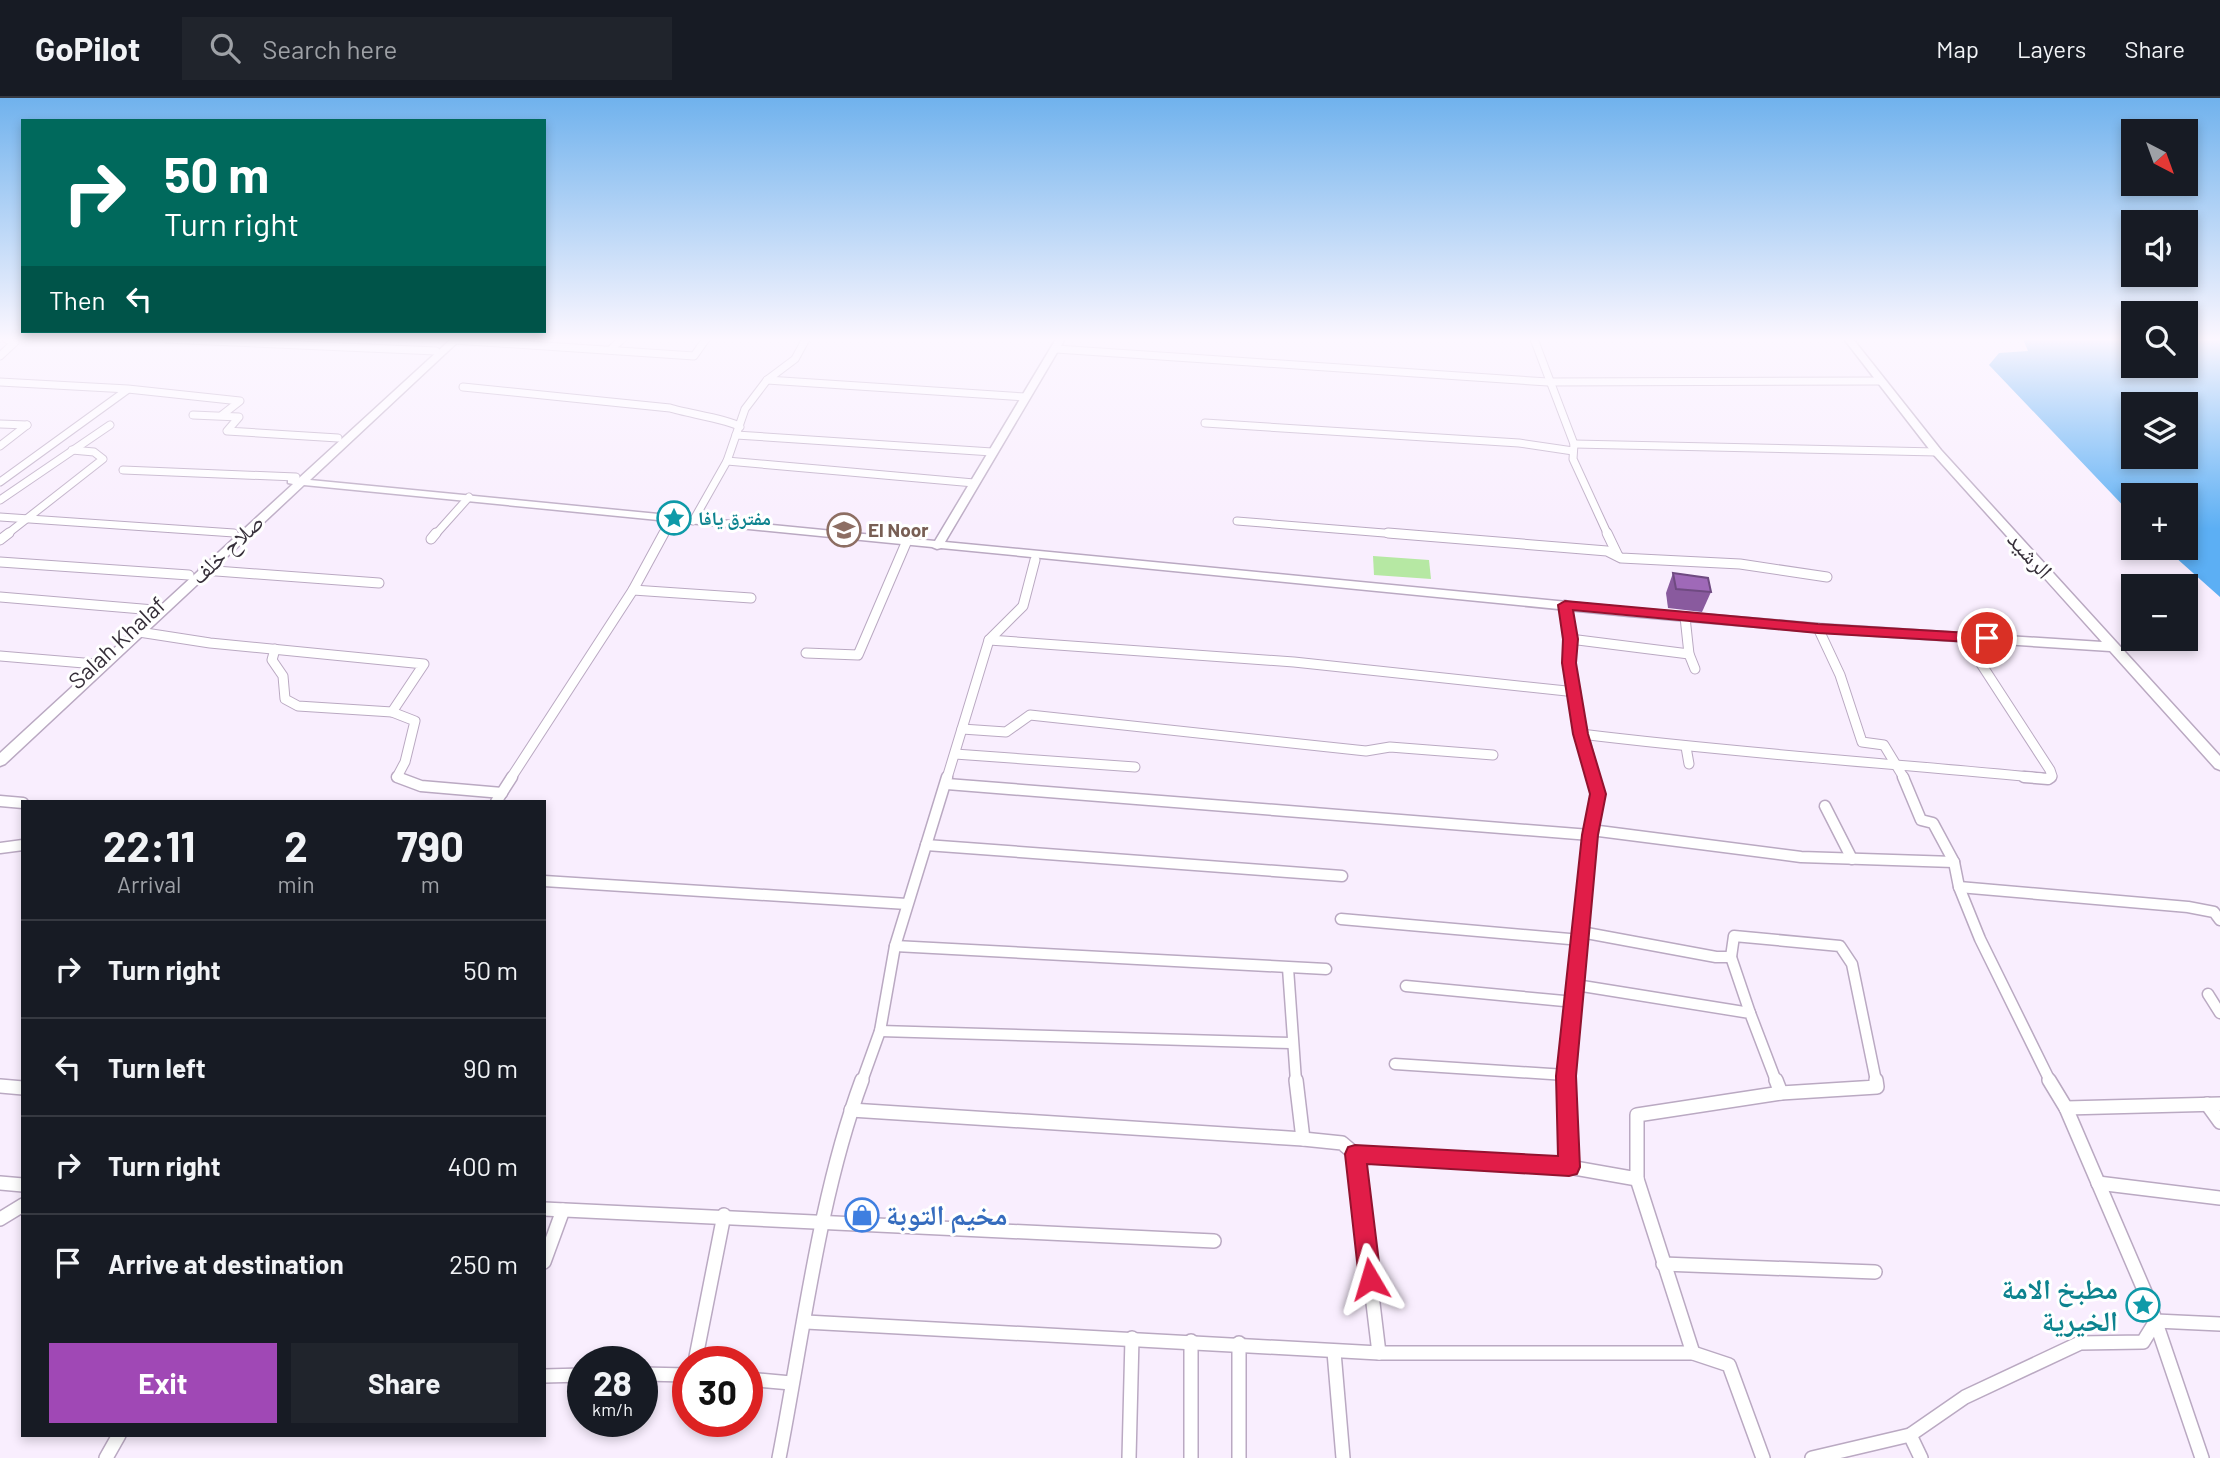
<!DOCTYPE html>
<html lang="en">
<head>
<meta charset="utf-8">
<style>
	:root { --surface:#171b24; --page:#20242c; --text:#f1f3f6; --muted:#9ea1a6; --line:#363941; --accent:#a048b5 }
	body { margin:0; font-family:Barlow,"Noto Naskh Arabic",sans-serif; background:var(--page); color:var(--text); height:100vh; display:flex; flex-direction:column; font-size:26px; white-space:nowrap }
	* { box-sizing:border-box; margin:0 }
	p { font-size:23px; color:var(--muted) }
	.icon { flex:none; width:38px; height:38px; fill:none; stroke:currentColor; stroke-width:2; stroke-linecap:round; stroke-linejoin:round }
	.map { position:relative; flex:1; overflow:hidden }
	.side { position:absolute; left:21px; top:702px; width:525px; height:637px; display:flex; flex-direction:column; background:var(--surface); border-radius:0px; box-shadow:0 4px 10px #0003 }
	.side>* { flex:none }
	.guide { position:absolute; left:21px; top:21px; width:525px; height:214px; border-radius:0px; box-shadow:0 4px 10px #0003; background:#00695c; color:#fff; overflow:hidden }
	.needle { width:46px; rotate:139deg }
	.tools { position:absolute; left:2121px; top:21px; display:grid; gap:14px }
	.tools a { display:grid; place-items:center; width:77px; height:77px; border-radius:0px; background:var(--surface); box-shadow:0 4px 10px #0003; font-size:35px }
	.speed { position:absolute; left:567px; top:1248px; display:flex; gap:14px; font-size:35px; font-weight:700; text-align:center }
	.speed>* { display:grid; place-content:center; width:91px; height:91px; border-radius:50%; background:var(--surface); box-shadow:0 4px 10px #0003; line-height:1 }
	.speed small { font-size:18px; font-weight:400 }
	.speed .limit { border:10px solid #d22; background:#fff; color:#111 }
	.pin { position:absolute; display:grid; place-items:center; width:60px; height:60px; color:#fff; margin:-30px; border:4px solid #fff; border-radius:50%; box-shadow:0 2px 7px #0007 }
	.me { position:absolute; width:77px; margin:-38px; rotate:353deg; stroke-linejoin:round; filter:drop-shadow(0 0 5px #0008) }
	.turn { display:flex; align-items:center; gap:24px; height:147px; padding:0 28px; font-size:32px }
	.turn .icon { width:91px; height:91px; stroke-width:2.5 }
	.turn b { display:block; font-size:49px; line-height:60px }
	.then { display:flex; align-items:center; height:66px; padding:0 28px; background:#0003; gap:14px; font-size:26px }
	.eta { display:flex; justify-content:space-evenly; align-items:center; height:119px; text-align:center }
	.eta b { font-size:42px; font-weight:700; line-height:49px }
	.cta { display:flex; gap:14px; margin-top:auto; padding:14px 28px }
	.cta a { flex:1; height:80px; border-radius:0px; background:var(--accent); color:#fff; font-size:28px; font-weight:700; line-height:80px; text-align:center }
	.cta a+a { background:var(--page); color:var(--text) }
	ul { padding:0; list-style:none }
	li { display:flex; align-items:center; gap:21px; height:98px; padding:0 28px; border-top:2px solid var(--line) }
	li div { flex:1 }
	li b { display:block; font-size:26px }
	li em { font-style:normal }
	header { display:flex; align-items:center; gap:42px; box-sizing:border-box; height:98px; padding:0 35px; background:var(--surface); border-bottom:2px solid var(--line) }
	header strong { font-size:33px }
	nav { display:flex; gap:38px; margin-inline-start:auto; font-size:24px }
	.search { width:490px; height:63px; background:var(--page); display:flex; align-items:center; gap:18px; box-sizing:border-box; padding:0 24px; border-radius:0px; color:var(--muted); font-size:26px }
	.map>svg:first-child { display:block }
	.green { fill:#b6e8a3 }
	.water { fill:#5caff4; fill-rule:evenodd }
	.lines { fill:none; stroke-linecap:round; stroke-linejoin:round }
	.street-far3-casing { stroke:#baa9c2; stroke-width:9 }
	.street-far2-casing { stroke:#baa9c2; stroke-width:11 }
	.street-far1-casing { stroke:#baa9c2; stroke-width:13 }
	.street-casing { stroke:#baa9c2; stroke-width:16 }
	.secondary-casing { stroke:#baa9c2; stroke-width:3 }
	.street-far3 { stroke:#fff; stroke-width:7 }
	.street-far2 { stroke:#fff; stroke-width:9 }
	.street-far1 { stroke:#fff; stroke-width:10 }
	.street { stroke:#fff; stroke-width:13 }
	.secondary { fill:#fff; fill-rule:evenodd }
	.wall { fill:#895a9e }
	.building { fill:#9f69b8; stroke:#6f4a81; stroke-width:2 }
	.route { fill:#e11d48; stroke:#92132f; stroke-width:2 }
	.labels { text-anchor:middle; stroke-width:6; stroke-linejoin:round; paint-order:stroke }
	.far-culture-label { font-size:19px; font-weight:bold; fill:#0d838f; stroke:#fff; text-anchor:start }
	.far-education-label { font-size:19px; font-weight:bold; fill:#785e54; stroke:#fff; text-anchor:start }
	.street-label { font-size:23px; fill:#362f39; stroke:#fff }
	.near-shop-label { font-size:28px; font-weight:bold; fill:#366cbe; stroke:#fff; text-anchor:start }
	.near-culture-label { font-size:28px; font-weight:bold; fill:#0d838f; stroke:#fff; text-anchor:end }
</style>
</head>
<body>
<header>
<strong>GoPilot</strong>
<div class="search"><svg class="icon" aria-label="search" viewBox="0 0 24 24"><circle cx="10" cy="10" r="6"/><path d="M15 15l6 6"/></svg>Search here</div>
<nav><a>Map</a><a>Layers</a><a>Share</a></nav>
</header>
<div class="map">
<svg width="2220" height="1360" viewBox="0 0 2220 1360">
	<rect width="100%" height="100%" fill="#f9eefe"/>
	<path class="green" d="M 1373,458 L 1429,462 L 1431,481 L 1374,477 Z"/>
	<path class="water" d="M 2023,241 L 2133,241 L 2133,268 L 2186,268 L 2186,241 L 2220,241 L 2220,499 L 2165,450 L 2186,450 L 2186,397 L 2133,397 L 2133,418 L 1989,267 L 1999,255 L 2028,253 ZM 2133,306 L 2186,306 L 2186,359 L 2133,359 Z"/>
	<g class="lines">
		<defs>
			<g id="street-far3">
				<path d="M 166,241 L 436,253"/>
				<path d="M 1534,241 L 1574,346 L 1573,361 L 1608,437"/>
				<path d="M 454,242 L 694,258 L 706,241"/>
				<path d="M 1056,251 L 1548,284 L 1880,283"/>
				<path d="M 610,252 L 622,241"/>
				<path d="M 0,258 L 15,244 L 6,241"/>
				<path d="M 767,282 L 1025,299"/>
				<path d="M 0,284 L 128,291 L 240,303 L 222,317"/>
				<path d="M 463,289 L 670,310 C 685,315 732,322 740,329"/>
				<path d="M 193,317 L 239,319 L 227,333 L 338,340"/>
				<path d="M 1205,325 L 1519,345 L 1573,353"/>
				<path d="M 0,326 L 27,327"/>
				<path d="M 736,337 L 992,354"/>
				<path d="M 1574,346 L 1937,354"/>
				<path d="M 0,348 L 27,327"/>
				<path d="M 727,363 L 974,385"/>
				<path d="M 123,372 L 296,379"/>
				<path d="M 0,384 L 127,292"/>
				<path d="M 0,402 L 110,327"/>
				<path d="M 0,419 L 234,435"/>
				<path d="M 693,423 L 727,363 L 745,311 L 767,282 L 795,261 L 806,241"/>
				<path d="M 1237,423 L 1409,437"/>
				<path d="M 6,437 L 103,361 L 94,354 L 72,352"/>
				<path d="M 435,437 L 469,399"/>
				<path d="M 663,437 L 672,421"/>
			</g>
			<g id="street-far2">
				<path d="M 1388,435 L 1607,453 L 1621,460 L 1740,466 L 1827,479"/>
				<path d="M 1607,435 L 1618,458"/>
				<path d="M 431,441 L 436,435"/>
				<path d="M 0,442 L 9,435"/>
				<path d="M 0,464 L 189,477"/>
				<path d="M 203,472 L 379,485"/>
				<path d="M 633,492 L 751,500"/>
				<path d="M 0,499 L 154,512"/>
				<path d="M 1565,507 C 1568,527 1567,547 1569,567 C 1574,607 1586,642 1595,680"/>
				<path d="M 1685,519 L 1689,556 L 1695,571"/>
				<path d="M 1818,530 L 1840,577 L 1862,644 L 1884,647 L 1904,680"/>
				<path d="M 139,534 L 210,545 L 424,566 L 392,614"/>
				<path d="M 1963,538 L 2050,672 L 2052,678 L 2049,680"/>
				<path d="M 1570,541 L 1689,556"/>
				<path d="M 989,542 L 1294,564 L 1576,594"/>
				<path d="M 275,551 L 272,562 L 283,578 L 285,601 L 298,608 L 392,614 L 415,623 L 405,664 L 397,679 L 400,680"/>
				<path d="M 806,555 L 858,557 L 906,445"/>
				<path d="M 0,558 L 96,566"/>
				<path d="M 962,631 L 1006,634 L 1030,617 L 1366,653 L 1390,649 L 1493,657"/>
				<path d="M 1581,636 C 1734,655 1888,665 2041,680"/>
				<path d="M 1686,649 L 1689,666"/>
				<path d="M 955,656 L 1135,669"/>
				<path d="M 511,680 L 633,492 L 664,435"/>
				<path d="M 947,680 L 989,542 L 1023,508 L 1035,462"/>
			</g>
			<g id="street-far1">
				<path d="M 397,679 L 421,688 L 502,695"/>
				<path d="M 1903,679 L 1921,722 L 1933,725 L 1954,764 L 1959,789 L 1980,841 L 2050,983"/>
				<path d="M 2024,679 L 2048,681 L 2051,679"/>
				<path d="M 947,686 L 1590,737"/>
				<path d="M 0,703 L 23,705"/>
				<path d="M 496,704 L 512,679"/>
				<path d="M 1825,708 L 1852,761"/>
				<path d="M 1591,732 L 1801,759 L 1954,764"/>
				<path d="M 926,747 L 1342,778"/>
				<path d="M 0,750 L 23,747"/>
				<path d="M 544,783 L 907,806"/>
				<path d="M 1959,789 L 2188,809 L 2214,814 L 2220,822"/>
				<path d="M 1341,821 L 1581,842"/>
				<path d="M 1581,834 L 1716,859 L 1731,859 L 1734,838 L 1840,848 L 1852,866 L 1876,983"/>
				<path d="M 895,848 L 1326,871"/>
				<path d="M 1731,859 L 1750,915"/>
				<path d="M 1288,870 L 1296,983"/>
				<path d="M 1576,887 L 1750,915 L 1776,983"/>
				<path d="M 1406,888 L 1575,904"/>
				<path d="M 2208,896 L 2220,915"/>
				<path d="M 880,933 L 1291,945"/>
				<path d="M 1395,966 L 1566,977"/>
				<path d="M 862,983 L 880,933 L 895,848 L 947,679"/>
				<path d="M 1566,983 L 1590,737 L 1598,696 L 1594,679"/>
			</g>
			<g id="street">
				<path d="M 1296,982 L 1303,1041"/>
				<path d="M 1566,982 L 1569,1069 L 1637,1081 L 1637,1017 L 1781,995 L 1877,989 L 1876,982"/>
				<path d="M 1776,982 L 1781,995"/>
				<path d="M 2049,982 L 2066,1010 L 2148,1201 L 2202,1360"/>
				<path d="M 0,988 L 23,990"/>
				<path d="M 2207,1006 L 2220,1024"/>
				<path d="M 2066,1010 L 2220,1006"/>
				<path d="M 851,1012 L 1303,1041 L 1342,1045 L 1355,1056 L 1569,1069"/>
				<path d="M 1355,1056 L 1379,1255"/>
				<path d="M 1637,1081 L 1693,1255"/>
				<path d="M 0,1085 L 23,1087"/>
				<path d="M 2098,1085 L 2220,1100"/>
				<path d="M 544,1111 L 1214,1143"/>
				<path d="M 0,1121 L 23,1107"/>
				<path d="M 544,1164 L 563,1112"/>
				<path d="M 1663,1166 L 1875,1174"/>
				<path d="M 806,1224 L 1379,1255 L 1693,1255 L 1729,1267 L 1763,1360"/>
				<path d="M 1191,1243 L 1191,1360"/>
				<path d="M 1239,1245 L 1239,1360"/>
				<path d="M 1334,1254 L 1343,1360"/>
				<path d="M 695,1264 L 724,1117"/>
				<path d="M 642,1276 L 688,1277"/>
				<path d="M 544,1278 L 583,1277"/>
				<path d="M 747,1281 L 791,1285"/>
				<path d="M 1910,1337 L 1921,1360"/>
				<path d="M 106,1360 L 119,1337"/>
				<path d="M 779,1360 C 803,1237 819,1098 862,982"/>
				<path d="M 1129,1360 L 1132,1240"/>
				<path d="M 1812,1360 L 1910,1337 L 1965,1299 L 2080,1245 L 2143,1244 L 2156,1223 L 2220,1226"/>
			</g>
			<path id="secondary" d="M 451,241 L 461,241 L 310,382 L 935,443 L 1056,241 L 1065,241 L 945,444 L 1629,510 L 1818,526 L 2102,544 L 1933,356 L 1844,241 L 1853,241 L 1941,352 L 2220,658 L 2220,672 L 2215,670 L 2110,553 L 1818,534 L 1629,518 L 941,450 L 937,451 L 932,449 L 304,387 L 5,666 L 0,668 L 0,655 L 293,386 L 288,385 L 288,381 L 299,380 Z"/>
		</defs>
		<use href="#street-far3" class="street-far3-casing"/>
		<use href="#street-far2" class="street-far2-casing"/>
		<use href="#street-far1" class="street-far1-casing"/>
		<use href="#street" class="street-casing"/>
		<use href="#secondary" class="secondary-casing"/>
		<use href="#street-far3" class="street-far3"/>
		<use href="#street-far2" class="street-far2"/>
		<use href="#street-far1" class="street-far1"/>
		<use href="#street" class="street"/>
		<use href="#secondary" class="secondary"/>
	</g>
	<path class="wall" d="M 1673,475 L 1711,494 L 1702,514 L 1668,510 L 1666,495 Z"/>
	<path class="building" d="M 1673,475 L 1708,480 L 1711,494 L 1676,491 Z"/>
	<linearGradient id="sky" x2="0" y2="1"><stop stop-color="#70b2ed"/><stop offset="0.56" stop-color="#fcf7ff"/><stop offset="1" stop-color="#fcf7ff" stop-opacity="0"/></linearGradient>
	<rect width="2220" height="431" fill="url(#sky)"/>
	<path class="route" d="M 1565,503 L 1818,526 L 1987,536 L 1994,540 L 1987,545 L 1818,535 L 1573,512 L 1578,541 L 1576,565 L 1588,636 L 1606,696 L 1598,737 L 1576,978 L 1580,1069 L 1577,1076 L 1569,1078 L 1367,1066 L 1381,1181 L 1378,1189 L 1370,1192 L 1362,1189 L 1359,1181 L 1345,1056 L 1348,1049 L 1355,1047 L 1558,1058 L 1556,978 L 1582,737 L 1590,696 L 1573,636 L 1562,565 L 1563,541 L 1558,507 Z"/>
	<defs>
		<symbol id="sight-ring" viewBox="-11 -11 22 22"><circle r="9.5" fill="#fff" stroke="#0f9aa8" stroke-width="1.5"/><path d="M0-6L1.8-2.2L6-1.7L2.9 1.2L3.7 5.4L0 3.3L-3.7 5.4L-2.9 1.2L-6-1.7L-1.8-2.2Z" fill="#0f9aa8"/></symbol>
		<symbol id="school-ring" viewBox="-11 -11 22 22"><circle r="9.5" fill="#fff" stroke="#8d6e63" stroke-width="1.5"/><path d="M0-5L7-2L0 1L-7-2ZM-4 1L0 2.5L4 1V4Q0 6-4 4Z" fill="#8d6e63"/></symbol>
		<symbol id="shop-ring" viewBox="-11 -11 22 22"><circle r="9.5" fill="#fff" stroke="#3f7fe0" stroke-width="1.5"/><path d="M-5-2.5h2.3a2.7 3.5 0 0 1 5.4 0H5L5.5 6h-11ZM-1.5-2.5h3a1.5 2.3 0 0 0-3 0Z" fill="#3f7fe0"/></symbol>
	</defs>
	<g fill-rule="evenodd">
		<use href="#sight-ring" x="655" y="401" width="38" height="38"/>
		<use href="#school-ring" x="825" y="413" width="38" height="38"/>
		<use href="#shop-ring" x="843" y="1098" width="38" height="38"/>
		<use href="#sight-ring" x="2124" y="1188" width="38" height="38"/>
	</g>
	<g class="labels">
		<g class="far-culture-label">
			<text x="698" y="427">مفترق يافا</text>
		</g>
		<g class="far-education-label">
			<text x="868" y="439">El Noor</text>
		</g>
		<g class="street-label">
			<text transform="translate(227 451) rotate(-43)" y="8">صلاح خلف</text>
			<text transform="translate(2030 457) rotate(48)" y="8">الرشيد</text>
			<text transform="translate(117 545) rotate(-43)" y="8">Salah Khalaf</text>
		</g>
		<g class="near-shop-label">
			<text x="886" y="1127">مخيم التوبة</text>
		</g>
		<g class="near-culture-label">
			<text x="2118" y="1201">مطبخ الامة<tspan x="2118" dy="32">الخيرية</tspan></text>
		</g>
	</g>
</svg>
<div class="tools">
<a><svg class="needle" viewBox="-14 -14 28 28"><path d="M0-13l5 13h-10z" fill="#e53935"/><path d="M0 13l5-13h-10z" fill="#9ea1a6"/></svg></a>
<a><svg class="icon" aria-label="sound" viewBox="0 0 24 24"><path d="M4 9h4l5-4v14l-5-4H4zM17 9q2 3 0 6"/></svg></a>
<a><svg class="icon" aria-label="search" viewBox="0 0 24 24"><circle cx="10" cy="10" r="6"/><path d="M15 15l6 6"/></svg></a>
<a><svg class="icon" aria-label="layers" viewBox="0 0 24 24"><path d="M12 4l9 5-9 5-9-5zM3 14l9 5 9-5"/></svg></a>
<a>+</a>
<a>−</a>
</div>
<div class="speed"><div>28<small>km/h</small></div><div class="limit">30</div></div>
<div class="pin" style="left:1987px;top:540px;background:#d93025"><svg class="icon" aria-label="arrive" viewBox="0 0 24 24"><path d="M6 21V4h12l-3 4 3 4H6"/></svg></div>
<svg class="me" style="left:1370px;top:1181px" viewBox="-20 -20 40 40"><path d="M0-17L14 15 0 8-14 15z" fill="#e11d48" stroke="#fff" stroke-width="4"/></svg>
<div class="guide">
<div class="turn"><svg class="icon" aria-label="right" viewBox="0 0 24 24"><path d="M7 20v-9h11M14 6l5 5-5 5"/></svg><div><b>50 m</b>Turn right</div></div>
<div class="then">Then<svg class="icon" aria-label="left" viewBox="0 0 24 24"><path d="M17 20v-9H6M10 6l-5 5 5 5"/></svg></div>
</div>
<section class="side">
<div class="eta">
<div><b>22:11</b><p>Arrival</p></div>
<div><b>2</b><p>min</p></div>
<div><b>790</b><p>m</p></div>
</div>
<ul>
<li><svg class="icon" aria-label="right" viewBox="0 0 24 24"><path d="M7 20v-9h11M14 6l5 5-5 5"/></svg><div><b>Turn right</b></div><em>50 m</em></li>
<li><svg class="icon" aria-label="left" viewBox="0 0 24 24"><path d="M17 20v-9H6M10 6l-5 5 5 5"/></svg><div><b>Turn left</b></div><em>90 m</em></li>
<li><svg class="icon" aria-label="right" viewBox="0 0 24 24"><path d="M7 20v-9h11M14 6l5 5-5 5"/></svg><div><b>Turn right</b></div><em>400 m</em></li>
<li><svg class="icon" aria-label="arrive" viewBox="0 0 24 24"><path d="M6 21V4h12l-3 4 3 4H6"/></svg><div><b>Arrive at destination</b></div><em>250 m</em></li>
</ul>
<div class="cta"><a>Exit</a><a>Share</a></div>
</section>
</div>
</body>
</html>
